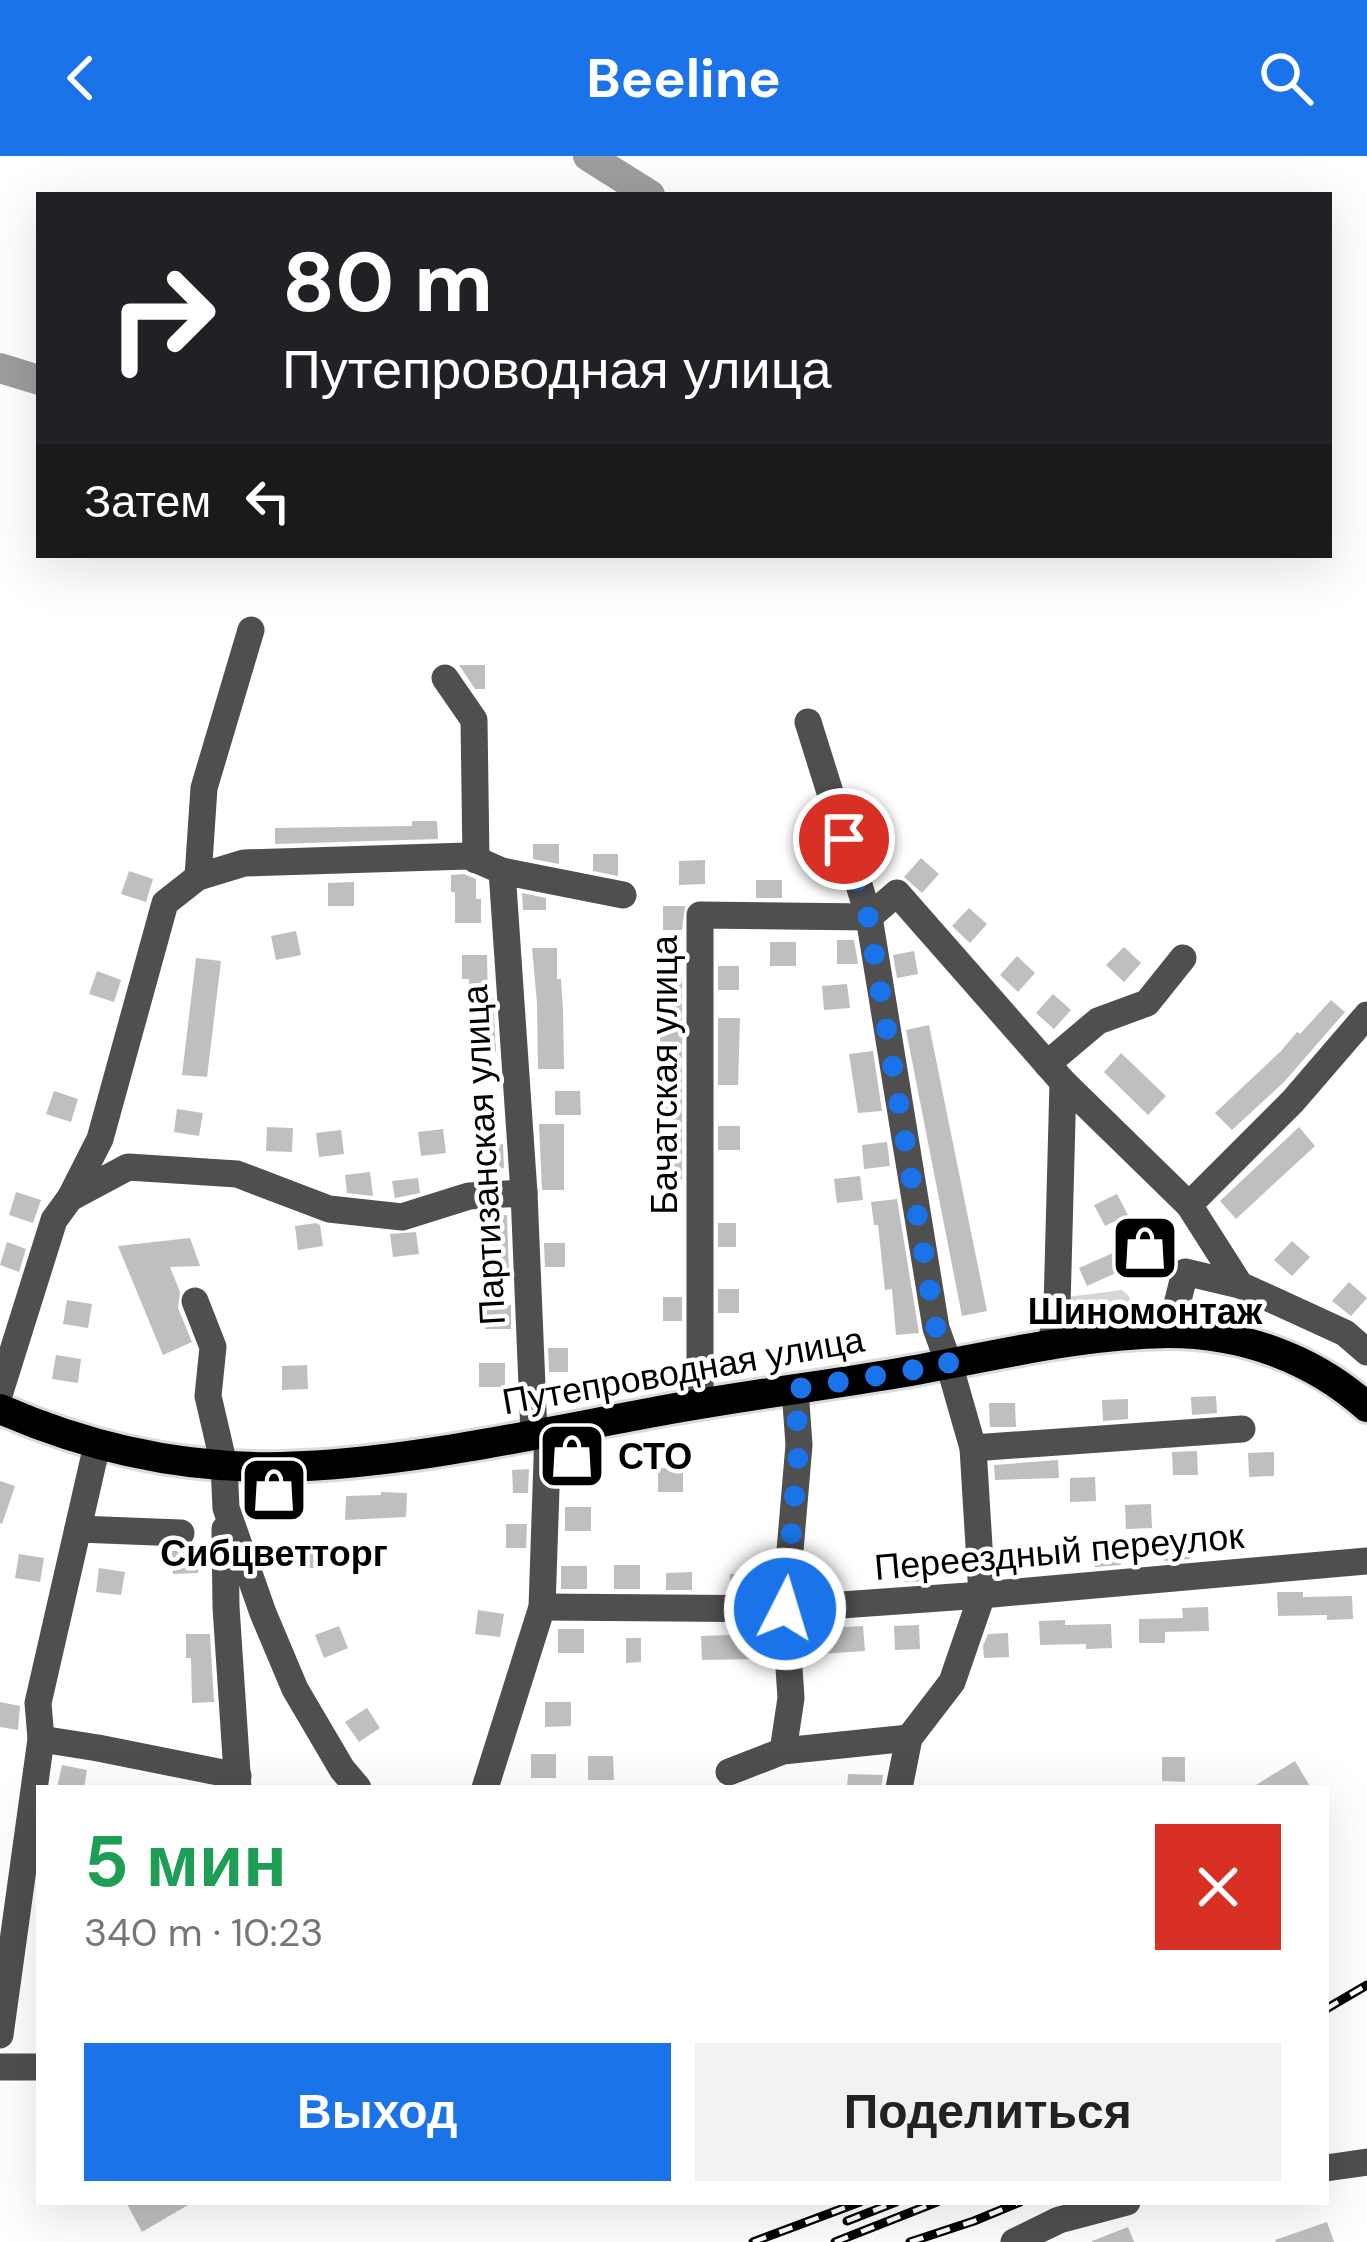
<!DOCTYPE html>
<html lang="ru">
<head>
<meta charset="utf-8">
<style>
	:root { --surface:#fff; --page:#f2f2f2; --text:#222; --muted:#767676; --accent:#1a73e8 }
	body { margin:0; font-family:"DM Sans",sans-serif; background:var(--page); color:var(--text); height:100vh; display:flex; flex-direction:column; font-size:45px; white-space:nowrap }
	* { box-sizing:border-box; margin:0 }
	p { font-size:39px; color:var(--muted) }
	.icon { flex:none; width:66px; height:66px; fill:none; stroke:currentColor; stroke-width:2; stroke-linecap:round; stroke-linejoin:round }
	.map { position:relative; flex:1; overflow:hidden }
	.drawer { position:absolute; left:36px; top:1629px; width:1293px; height:420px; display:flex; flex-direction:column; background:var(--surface); border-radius:0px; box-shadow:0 12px 48px #0002 }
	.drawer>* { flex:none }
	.banner { position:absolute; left:36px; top:36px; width:1296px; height:366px; border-radius:0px; box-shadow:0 12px 48px #0002; background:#202124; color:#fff; overflow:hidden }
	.pin { position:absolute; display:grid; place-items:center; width:102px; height:102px; color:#fff; margin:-51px; border:6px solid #fff; border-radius:50%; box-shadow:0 3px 12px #0007 }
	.me { position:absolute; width:132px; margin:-66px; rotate:5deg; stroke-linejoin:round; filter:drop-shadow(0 0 9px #0008) }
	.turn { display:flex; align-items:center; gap:42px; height:252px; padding:0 48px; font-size:54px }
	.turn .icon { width:156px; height:156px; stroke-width:2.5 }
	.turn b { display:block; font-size:84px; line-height:102px }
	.then { display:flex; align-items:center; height:114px; padding:0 48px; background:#0003; gap:24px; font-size:45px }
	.round { display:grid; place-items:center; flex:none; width:126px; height:126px; border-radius:0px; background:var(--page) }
	.summary { display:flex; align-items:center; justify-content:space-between; height:204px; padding:0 48px }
	h1 { font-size:72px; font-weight:700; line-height:90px; color:#1e9e55 }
	.button { display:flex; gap:24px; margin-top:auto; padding:24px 48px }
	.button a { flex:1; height:138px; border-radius:0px; background:var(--accent); color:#fff; font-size:48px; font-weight:700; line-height:138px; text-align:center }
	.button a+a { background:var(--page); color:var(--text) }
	header { display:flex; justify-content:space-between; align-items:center; height:156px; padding:0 48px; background:var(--accent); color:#fff; font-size:54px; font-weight:700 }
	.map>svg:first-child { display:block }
	.green { fill:#d6d6d6 }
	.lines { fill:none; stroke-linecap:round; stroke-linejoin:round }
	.river { stroke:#9d9d9d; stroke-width:30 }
	.building { fill:#bfbfbf }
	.major-casing { stroke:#dbdbdb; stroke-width:36 }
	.minor { stroke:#4f4f4f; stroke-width:27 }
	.major { stroke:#000; stroke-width:30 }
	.rail-casing { stroke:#000; stroke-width:9 }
	.rail { stroke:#fff; stroke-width:4.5; stroke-dasharray:14; stroke-linecap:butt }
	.route { stroke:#1a73e8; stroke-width:21; stroke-dasharray:0 37.8 }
	.labels { text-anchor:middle; stroke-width:9; stroke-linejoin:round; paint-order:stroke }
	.street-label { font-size:36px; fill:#000; stroke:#fff }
	.poi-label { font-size:36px; font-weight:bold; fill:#000; stroke:#fff }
</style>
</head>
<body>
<header><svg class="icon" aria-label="back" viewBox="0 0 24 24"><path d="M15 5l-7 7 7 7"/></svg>Beeline<svg class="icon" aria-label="search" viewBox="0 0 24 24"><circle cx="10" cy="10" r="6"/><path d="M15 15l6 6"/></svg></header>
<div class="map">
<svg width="1367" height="2086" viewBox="0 0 1367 2086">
	<rect width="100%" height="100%" fill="#fff"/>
	<path class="green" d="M 1122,1134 L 1129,1140 L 1131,1149 L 1123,1154 L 1068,1156 L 1067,1141 Z"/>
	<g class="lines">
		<g class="river">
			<path d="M 588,0 L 650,39"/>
			<path d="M 0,212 L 39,224"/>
		</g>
	</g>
	<g class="building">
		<path d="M 459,509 L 485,509 L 485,533 L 475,533 Z"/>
		<path d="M 412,665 L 437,665 L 438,683 L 275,688 L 275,672 L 412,670 Z"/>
		<path d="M 533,688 L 559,688 L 559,708 L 533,703 Z"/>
		<path d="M 593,698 L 618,698 L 618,720 L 593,715 Z"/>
		<path d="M 921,702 L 939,718 L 922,737 L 904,721 Z"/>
		<path d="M 705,704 L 705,728 L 679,729 L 679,705 Z"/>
		<path d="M 129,715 L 153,723 L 146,746 L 121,738 Z"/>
		<path d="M 464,718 L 476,723 L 476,743 L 481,743 L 481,767 L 455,767 L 455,736 L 451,736 L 451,719 Z"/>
		<rect x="756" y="724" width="26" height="18"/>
		<path d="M 354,726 L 354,750 L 328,750 L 328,727 Z"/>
		<path d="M 522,737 L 546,742 L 546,754 L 523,754 Z"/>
		<path d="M 663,750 L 685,750 L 682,774 L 663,774 Z"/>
		<path d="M 969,752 L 987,768 L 970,787 L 952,770 Z"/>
		<path d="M 296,775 L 301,799 L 276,804 L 271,780 Z"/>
		<path d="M 837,784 L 854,784 L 858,808 L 837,808 Z"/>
		<rect x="770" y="786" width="26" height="24"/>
		<path d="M 1124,791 L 1141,807 L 1124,826 L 1106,809 Z"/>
		<path d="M 532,792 L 557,792 L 557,823 L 561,823 L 563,854 L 564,913 L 538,913 L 537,847 Z"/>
		<path d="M 914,795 L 918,818 L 897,822 L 893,799 Z"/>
		<path d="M 462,799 L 487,799 L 488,842 L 493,842 L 496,896 L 473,896 L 469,823 L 462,823 Z"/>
		<path d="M 1017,800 L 1035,817 L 1018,836 L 1000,819 Z"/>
		<path d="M 196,802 L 221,805 L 207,921 L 182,919 Z"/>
		<rect x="718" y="810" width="21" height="24"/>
		<path d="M 97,815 L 121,824 L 114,846 L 89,838 Z"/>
		<path d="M 663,822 L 682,822 L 682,1023 L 661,1023 L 659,905 Z"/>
		<path d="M 847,828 L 850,852 L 824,854 L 822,830 Z"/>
		<path d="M 1053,838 L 1071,854 L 1054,873 L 1036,857 Z"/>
		<path d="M 1331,844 L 1345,856 L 1284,926 L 1232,974 L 1215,957 L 1281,895 L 1297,876 L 1300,878 Z"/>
		<path d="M 718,862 L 740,862 L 738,929 L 718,929 Z"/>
		<path d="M 929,869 L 987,1155 L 962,1160 L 906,874 Z"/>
		<path d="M 873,895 L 882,955 L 858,957 L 849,898 Z"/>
		<path d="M 1121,897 L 1166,940 L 1148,959 L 1104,916 Z"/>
		<path d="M 54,935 L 78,943 L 71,966 L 46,958 Z"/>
		<path d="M 555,935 L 580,935 L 581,959 L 555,959 Z"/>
		<path d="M 177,953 L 203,957 L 199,980 L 174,976 Z"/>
		<path d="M 539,968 L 564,968 L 564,1034 L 542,1034 Z"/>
		<rect x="718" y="970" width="22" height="24"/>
		<path d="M 267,971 L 293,972 L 292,996 L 266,995 Z"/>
		<path d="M 1299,971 L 1315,990 L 1236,1063 L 1220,1045 Z"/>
		<path d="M 443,973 L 446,997 L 421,1000 L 418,976 Z"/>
		<path d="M 341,974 L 344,998 L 319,1001 L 316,977 Z"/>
		<path d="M 887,986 L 890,1010 L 864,1013 L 862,989 Z"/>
		<path d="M 503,988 L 504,1012 L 488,1013 L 487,989 Z"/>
		<path d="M 370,1016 L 373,1040 L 347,1037 L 345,1019 Z"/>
		<path d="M 860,1020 L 863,1044 L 837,1047 L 834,1023 Z"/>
		<path d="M 418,1022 L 420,1037 L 395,1042 L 392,1025 Z"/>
		<path d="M 16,1036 L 41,1044 L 33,1067 L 9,1059 Z"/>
		<path d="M 1117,1038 L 1128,1059 L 1105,1070 L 1094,1049 Z"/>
		<path d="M 897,1043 L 919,1177 L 896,1179 L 892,1133 L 885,1134 L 878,1069 L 874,1069 L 871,1046 Z"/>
		<path d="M 507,1059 L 509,1118 L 492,1118 L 489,1060 Z"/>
		<path d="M 316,1067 L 320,1069 L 323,1090 L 298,1094 L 295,1070 Z"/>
		<rect x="718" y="1067" width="18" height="24"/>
		<path d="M 1157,1073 L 1167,1094 L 1087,1130 L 1079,1112 L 1124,1092 Z"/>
		<path d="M 416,1076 L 419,1098 L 393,1101 L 390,1078 Z"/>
		<path d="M 190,1082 L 200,1110 L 170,1111 L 180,1136 L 178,1152 L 192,1186 L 163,1199 L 118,1090 Z"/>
		<path d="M 1292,1085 L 1310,1101 L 1292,1120 L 1274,1104 Z"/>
		<path d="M 7,1086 L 26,1093 L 19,1116 L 0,1109 Z"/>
		<path d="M 544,1087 L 565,1087 L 565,1111 L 545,1111 Z"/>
		<path d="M 1349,1126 L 1367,1142 L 1351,1160 L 1332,1145 Z"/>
		<rect x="718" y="1133" width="21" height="24"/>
		<rect x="663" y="1141" width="19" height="24"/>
		<path d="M 67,1144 L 92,1148 L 88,1172 L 63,1168 Z"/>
		<rect x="485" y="1149" width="26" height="24"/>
		<path d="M 548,1192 L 568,1192 L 568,1216 L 549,1216 Z"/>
		<path d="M 56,1199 L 81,1203 L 78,1227 L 52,1223 Z"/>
		<rect x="479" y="1207" width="26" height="24"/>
		<path d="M 307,1209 L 308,1233 L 282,1234 L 282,1210 Z"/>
		<path d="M 1216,1240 L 1217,1257 L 1192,1259 L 1191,1241 Z"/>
		<path d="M 1128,1243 L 1128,1263 L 1103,1265 L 1102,1244 Z"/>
		<path d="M 989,1247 L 1015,1247 L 1016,1271 L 990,1271 Z"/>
		<path d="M 584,1289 L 586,1316 L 565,1318 L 565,1293 Z"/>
		<path d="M 1197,1295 L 1198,1319 L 1173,1319 L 1172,1296 Z"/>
		<path d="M 1274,1296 L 1274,1320 L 1249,1321 L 1248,1297 Z"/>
		<path d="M 1058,1304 L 1059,1322 L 995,1324 L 994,1309 Z"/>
		<rect x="658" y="1312" width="25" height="24"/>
		<path d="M 529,1313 L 528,1337 L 513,1337 L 512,1314 Z"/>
		<path d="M 1095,1321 L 1096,1345 L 1070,1346 L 1070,1322 Z"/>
		<path d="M 0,1325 L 15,1330 L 2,1368 L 0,1367 Z"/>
		<path d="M 381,1336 L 407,1337 L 406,1361 L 345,1364 L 346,1340 L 381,1339 Z"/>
		<path d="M 1151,1348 L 1152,1372 L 1126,1373 L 1125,1349 Z"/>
		<rect x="565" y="1351" width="26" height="24"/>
		<path d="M 506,1368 L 527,1368 L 526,1392 L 506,1392 Z"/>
		<path d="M 298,1388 L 324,1388 L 324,1412 L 299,1412 Z"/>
		<path d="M 1189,1388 L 1190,1403 L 1164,1405 L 1164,1389 Z"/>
		<path d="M 198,1393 L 198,1417 L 173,1418 L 172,1395 Z"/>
		<path d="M 1095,1394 L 1120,1394 L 1121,1409 L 1095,1411 Z"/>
		<path d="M 19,1398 L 44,1402 L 40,1426 L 15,1422 Z"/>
		<path d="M 930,1406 L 930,1425 L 905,1426 L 904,1407 Z"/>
		<rect x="614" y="1409" width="26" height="24"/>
		<rect x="561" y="1410" width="26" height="23"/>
		<path d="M 99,1412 L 125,1416 L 121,1439 L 96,1436 Z"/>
		<path d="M 692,1416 L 692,1434 L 666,1434 L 666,1417 Z"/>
		<path d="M 755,1417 L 755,1435 L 730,1435 L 730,1418 Z"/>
		<path d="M 1277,1436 L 1303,1436 L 1303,1441 L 1352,1440 L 1353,1463 L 1327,1464 L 1327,1459 L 1278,1460 Z"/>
		<path d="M 1208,1451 L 1209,1475 L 1165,1476 L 1165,1487 L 1139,1487 L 1139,1463 L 1183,1462 L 1182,1452 Z"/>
		<path d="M 478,1454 L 504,1458 L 500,1481 L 475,1478 Z"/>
		<path d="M 1065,1464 L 1065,1469 L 1111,1468 L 1112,1492 L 1086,1493 L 1086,1488 L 1040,1489 L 1039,1465 Z"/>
		<path d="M 919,1469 L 920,1493 L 895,1494 L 894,1470 Z"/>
		<path d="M 339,1470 L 348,1492 L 324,1502 L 315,1479 Z"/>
		<path d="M 863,1470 L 865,1495 L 806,1499 L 804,1473 Z"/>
		<rect x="558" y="1473" width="26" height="24"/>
		<path d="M 1008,1477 L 1009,1501 L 984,1502 L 983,1490 L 988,1478 Z"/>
		<path d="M 186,1478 L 210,1478 L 214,1546 L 192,1547 L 191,1502 L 186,1502 Z"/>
		<path d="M 756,1478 L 757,1503 L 702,1504 L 701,1480 Z"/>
		<path d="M 626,1482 L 641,1482 L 641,1506 L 626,1507 Z"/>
		<path d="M 0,1546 L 20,1550 L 18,1574 L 0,1571 Z"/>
		<path d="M 545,1546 L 571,1546 L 571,1570 L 545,1571 Z"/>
		<path d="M 367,1552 L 380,1572 L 359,1586 L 345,1566 Z"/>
		<rect x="531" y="1598" width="25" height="24"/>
		<path d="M 588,1600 L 613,1600 L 614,1624 L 588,1624 Z"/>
		<path d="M 1162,1601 L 1185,1601 L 1185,1626 L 1162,1625 Z"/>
		<path d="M 1295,1605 L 1311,1632 L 1251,1632 Z"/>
		<path d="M 62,1609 L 87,1614 L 84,1632 L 57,1632 Z"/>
		<path d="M 848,1618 L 883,1619 L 881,1632 L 847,1632 Z"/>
		<path d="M 126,2046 L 193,2046 L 142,2076 Z"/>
		<path d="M 1327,2066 L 1334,2086 L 1276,2086 L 1275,2084 Z"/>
		<path d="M 1128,2071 L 1134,2086 L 1092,2086 L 1092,2085 Z"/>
	</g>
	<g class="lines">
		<defs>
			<path id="major" d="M 0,1253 C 89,1292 184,1313 282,1311 C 402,1308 530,1279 649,1257 C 732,1241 816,1231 899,1217 C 987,1202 1078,1178 1168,1177 C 1242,1177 1312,1202 1367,1251"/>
		</defs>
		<use href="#major" class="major-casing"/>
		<g class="minor">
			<path d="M 445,522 L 474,564 L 476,704"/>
			<path d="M 808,566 L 869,761 L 936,1172 L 949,1208 L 973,1292 L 982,1439 L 952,1526 L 909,1582 L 899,1632"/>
			<path d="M 502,715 L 524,1037 L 534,1278"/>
			<path d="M 198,721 L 204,632 L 251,474"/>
			<path d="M 869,761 L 897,737 L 1063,926 L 1189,1049 L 1240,1129 L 1345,1177 L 1367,1196"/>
			<path d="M 1047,908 L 1098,865 L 1147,847 L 1183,802"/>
			<path d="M 70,1042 L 128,1011 L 237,1018 L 329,1053 L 402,1061 L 469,1040 L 524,1037"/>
			<path d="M 1189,1049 L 1293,945 L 1367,859"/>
			<path d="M 195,1145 L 213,1191 L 208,1240 L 224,1309 L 226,1352 L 263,1457 L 295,1533 L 342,1613 L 358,1632"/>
			<path d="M 1170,1177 L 1185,1116 L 1240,1129"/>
			<path d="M 1051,1190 L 1057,1151 L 1063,926"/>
			<path d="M 0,1236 L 54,1064 L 70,1042 L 100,983 L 165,747 L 198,721 L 244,707 L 468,700 L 502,715 L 623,739"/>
			<path d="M 700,1247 L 700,759 L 869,761"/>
			<path d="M 973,1292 L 1242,1273"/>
			<path d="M 78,1373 L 181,1377"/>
			<path d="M 225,1373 L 226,1451 L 238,1632"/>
			<path d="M 542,1451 L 785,1453 L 982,1439 L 1367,1405"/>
			<path d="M 41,1583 L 98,1592 L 238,1620"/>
			<path d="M 783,1595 L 791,1542 L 785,1453 L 799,1289 L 795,1233"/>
			<path d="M 729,1616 L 783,1595 L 909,1582"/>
			<path d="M 485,1632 L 542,1451 L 548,1275"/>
			<path d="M 0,1879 L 41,1583 L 38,1547 L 97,1289"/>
			<path d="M 0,1911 L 39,1911"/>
			<path d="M 1326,2012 L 1367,2006"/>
			<path d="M 1014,2086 L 1059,2064 L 1127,2046"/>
		</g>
		<use href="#major" class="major"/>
		<defs>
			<g id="rail">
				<path d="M 1326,1853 L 1367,1829"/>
				<path d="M 847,2065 L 896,2046"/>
				<path d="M 753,2086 L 860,2046"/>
				<path d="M 835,2086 L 937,2046"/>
				<path d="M 910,2086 L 974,2065 L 1020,2046"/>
			</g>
		</defs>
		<use href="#rail" class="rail-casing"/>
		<use href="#rail" class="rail"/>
	</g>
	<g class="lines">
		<path class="route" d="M 785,1453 L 799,1289 L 795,1233 L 949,1208 L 936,1172 L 868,760 L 844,683"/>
	</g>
	<defs>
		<symbol id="shop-square" viewBox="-11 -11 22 22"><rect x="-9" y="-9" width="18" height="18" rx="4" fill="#000" stroke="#fff"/><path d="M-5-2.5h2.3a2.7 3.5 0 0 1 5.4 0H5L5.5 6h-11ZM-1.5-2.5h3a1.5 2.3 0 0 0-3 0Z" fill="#fff"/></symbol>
	</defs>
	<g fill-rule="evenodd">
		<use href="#shop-square" x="1107" y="1054" width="76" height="76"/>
		<use href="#shop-square" x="534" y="1262" width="76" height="76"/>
		<use href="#shop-square" x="236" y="1296" width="76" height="76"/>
	</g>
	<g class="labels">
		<g class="street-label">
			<text transform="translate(664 919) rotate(-90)" y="13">Бачатская улица</text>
			<text transform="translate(483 999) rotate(-93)" y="13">Партизанская улица</text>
			<text transform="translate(683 1214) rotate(-10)" y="13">Путепроводная улица</text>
			<text transform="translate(1059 1395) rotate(-5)" y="13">Переездный переулок</text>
		</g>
		<g class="poi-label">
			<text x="1145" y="1168">Шиномонтаж</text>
			<text x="618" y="1313" text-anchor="start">СТО</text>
			<text x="274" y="1410">Сибцветторг</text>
		</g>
	</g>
</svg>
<div class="pin" style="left:844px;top:683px;background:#d93025"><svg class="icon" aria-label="arrive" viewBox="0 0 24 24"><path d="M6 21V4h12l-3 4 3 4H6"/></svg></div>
<svg class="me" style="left:785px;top:1453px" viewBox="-20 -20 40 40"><circle r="17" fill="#1a73e8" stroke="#fff" stroke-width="3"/><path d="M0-11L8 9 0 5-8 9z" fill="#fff"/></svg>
<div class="banner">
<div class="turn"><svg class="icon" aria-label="right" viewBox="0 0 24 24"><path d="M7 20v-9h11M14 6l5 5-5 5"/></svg><div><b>80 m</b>Путепроводная улица</div></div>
<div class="then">Затем<svg class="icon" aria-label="left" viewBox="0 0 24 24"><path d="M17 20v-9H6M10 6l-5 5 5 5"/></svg></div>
</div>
<section class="drawer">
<div class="summary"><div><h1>5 мин</h1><p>340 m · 10:23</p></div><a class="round" style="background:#d93025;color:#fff"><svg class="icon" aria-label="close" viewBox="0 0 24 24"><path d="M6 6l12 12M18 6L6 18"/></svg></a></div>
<div class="button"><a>Выход</a><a>Поделиться</a></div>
</section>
</div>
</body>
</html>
